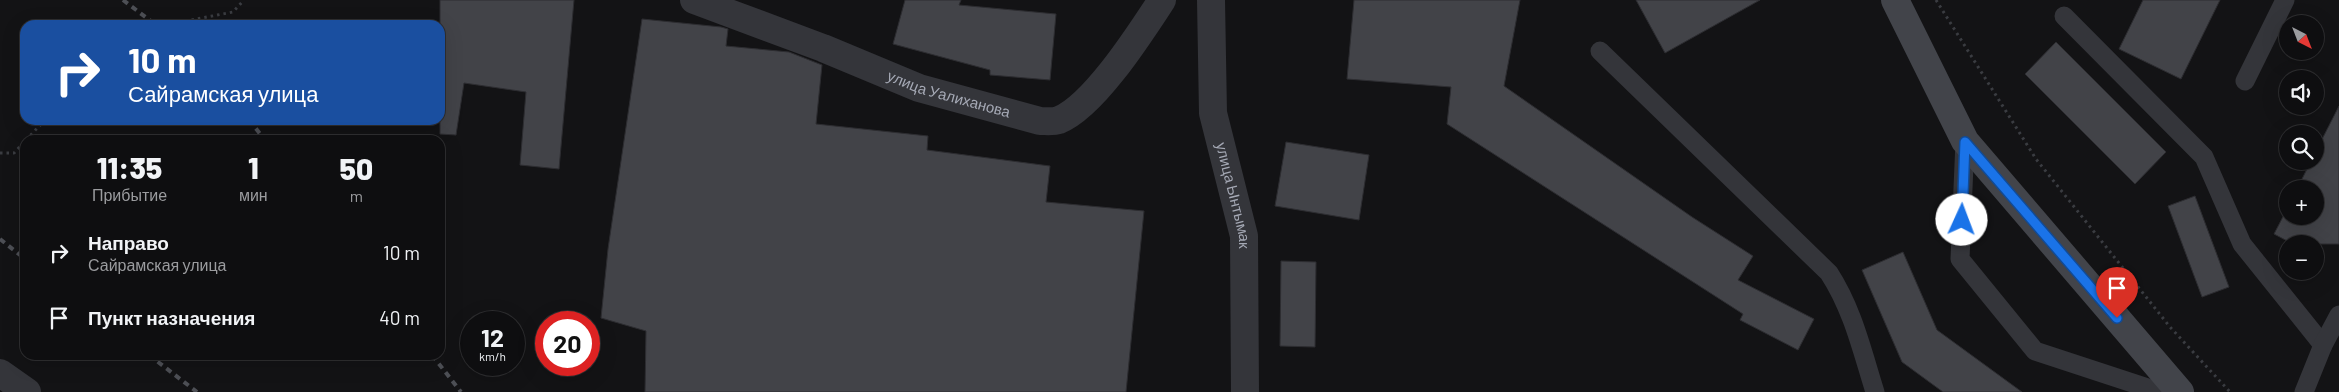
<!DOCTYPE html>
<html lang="ru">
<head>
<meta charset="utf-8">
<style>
	:root { --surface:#0e0e10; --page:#1c1c1e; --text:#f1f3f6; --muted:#9b9c9f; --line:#2e2e30 }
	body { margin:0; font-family:Barlow,sans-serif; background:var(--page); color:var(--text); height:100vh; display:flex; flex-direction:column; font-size:19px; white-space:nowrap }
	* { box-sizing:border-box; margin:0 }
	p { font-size:16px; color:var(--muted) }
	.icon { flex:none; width:28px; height:28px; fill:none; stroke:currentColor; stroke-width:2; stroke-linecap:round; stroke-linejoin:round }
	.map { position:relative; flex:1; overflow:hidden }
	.drawer { position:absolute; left:20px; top:135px; width:425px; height:225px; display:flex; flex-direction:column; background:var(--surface); border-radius:15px; box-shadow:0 5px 20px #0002,0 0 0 1px var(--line) }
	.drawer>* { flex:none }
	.top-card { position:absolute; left:20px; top:20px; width:425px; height:105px; border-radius:15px; box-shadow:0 5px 20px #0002,0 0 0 1px var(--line); background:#1a4fa0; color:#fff; overflow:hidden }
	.needle { width:32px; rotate:138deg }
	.buttons { position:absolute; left:2279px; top:15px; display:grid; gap:10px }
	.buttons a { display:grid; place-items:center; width:45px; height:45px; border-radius:50%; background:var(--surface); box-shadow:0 5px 20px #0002,0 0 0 1px var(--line); font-size:25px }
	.speed { position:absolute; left:460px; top:311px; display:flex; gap:10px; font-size:25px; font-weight:700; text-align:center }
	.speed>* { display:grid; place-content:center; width:65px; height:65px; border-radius:50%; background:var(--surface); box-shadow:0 5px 20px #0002,0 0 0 1px var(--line); line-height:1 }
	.speed small { font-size:12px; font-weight:400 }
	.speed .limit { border:8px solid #d22; background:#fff; color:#111 }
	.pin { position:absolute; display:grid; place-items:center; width:42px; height:42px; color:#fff; margin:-51px -21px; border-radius:50% 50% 50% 0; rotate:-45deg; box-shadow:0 0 5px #0007 }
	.pin .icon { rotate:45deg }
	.me { position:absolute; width:55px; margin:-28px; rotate:2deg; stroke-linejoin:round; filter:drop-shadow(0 0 4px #0008) }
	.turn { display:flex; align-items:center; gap:18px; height:105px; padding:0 25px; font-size:22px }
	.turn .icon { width:65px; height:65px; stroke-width:2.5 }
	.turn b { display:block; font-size:35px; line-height:42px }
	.eta { display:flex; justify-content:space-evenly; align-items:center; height:85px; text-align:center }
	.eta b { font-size:30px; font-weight:800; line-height:35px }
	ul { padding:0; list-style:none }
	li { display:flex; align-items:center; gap:15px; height:65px; padding:0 25px }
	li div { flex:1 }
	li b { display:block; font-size:19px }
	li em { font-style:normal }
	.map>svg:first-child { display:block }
	.building { fill:#424348; stroke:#2d2d31 }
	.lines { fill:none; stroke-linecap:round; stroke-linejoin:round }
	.path { stroke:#3a3c41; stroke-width:3; stroke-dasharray:2.5 4; stroke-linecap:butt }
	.service { stroke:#34353a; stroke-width:19 }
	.minor { stroke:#34353a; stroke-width:28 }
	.secondary { stroke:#42444a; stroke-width:28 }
	.rail { stroke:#4d4f55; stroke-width:4; stroke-dasharray:6 5; stroke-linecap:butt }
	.route-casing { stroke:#114b97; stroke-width:12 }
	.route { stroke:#1a73e8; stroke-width:9 }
	.labels { text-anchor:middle; stroke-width:4; stroke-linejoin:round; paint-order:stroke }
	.street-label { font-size:15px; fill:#a5a9b5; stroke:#0e0e10 }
</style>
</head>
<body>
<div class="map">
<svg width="2339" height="392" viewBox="0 0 2339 392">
	<rect width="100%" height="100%" fill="#131315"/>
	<g class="building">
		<path d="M 440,0 L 574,0 L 559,169 L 520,165 L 526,92 L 464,83 L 456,135 L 440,134 Z"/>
		<path d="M 905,0 L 961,0 L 959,5 L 1056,14 L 1050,80 L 990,75 L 990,70 L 893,44 Z"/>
		<path d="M 1354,0 L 1520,0 L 1504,86 L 1692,217 L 1753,256 L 1738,280 L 1814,319 L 1798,350 L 1740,320 L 1743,314 L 1447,124 L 1451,87 L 1347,79 Z"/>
		<path d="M 1636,0 L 1760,0 L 1665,53 Z"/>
		<path d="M 2143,0 L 2220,0 L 2181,79 L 2119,49 Z"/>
		<path d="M 642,19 L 721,27 L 728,29 L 726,46 L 789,52 L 822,65 L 816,124 L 928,136 L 927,150 L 1050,166 L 1046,202 L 1144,211 L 1126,392 L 645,392 L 646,331 L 601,318 L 608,249 Z"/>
		<path d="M 2056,42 L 2166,152 L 2135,184 L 2025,74 Z"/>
		<path d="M 2339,106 L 2339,244 L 2293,244 L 2274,234 L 2288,207 L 2288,216 L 2315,216 L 2315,189 L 2297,189 L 2311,161 L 2315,161 L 2315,153 Z"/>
		<path d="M 1286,142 L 1369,155 L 1359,220 L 1275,206 Z"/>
		<path d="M 2195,196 L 2229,287 L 2202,297 L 2168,206 Z"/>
		<path d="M 1903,252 L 1937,330 L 2022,392 L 1943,392 L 1902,362 L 1862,270 Z"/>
		<path d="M 1281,261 L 1316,262 L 1315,347 L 1280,346 Z"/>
	</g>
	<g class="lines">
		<g class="path">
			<path d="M 1936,0 L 2036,159 L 2170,327 L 2230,392"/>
			<path d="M 166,25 L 233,12 L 244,0"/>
			<path d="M 26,140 L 45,120"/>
			<path d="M 0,153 L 14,153 L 25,141"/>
		</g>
		<g class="service">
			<path d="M 2064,16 L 2204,157 L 2242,244 L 2323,345"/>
			<path d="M 1600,51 L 1829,273 C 1853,310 1862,351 1875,392"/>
			<path d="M 2245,81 L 2285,0"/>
			<path d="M 1965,141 L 1960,259 L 2035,351 L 2160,392"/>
			<path d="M 2304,392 L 2323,345 L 2339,315"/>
		</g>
		<g class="minor">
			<path id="s1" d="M 694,0 L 823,48 L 919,88 L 1040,121 C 1046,121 1053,122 1059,120 C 1094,106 1141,32 1162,0"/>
			<path id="s2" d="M 1211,0 L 1213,113 L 1244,236 L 1245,392"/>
			<path d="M 0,373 L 27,392"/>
		</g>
		<path class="secondary" d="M 1895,0 L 1965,141 L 2180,392"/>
		<g class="rail">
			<path d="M 123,0 L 156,25"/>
			<path d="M 249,120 L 265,140"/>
			<path d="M 0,239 L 25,259"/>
			<path d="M 149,355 L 197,392"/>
			<path d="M 432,355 L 461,392"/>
		</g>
	</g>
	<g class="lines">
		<defs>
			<path id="route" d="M 1962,220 L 1965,142 L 2117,318"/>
		</defs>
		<use href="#route" class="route-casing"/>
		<use href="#route" class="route"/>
	</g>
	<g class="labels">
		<g class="street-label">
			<text dy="5" stroke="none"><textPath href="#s1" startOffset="272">улица Уалиханова</textPath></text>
			<text dy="5" stroke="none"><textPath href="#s2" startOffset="198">улица Ынтымак</textPath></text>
		</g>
	</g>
</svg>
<div class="buttons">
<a><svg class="needle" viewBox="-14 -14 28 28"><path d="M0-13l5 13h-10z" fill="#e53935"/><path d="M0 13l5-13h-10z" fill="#9b9c9f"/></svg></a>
<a><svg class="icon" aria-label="sound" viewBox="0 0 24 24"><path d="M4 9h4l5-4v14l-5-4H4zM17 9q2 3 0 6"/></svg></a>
<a><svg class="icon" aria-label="search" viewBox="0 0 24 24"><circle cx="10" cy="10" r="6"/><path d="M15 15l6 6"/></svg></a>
<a>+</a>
<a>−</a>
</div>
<div class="speed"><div>12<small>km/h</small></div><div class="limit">20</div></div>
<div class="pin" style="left:2117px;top:318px;background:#d93025"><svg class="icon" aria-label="arrive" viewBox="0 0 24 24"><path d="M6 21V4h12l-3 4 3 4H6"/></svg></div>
<svg class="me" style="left:1962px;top:220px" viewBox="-20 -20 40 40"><circle r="19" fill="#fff"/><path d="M0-13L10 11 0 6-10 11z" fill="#1a73e8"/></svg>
<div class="top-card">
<div class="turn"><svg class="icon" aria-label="right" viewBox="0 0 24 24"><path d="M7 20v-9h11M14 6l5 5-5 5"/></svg><div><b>10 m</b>Сайрамская улица</div></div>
</div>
<section class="drawer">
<div class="eta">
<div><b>11:35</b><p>Прибытие</p></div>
<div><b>1</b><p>мин</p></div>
<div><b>50</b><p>m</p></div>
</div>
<ul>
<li><svg class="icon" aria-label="right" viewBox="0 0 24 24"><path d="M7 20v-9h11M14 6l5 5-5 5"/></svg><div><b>Направо</b><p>Сайрамская улица</p></div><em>10 m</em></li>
<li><svg class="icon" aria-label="arrive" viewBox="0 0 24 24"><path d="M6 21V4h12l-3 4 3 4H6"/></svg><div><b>Пункт назначения</b></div><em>40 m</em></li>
</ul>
</section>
</div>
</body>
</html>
